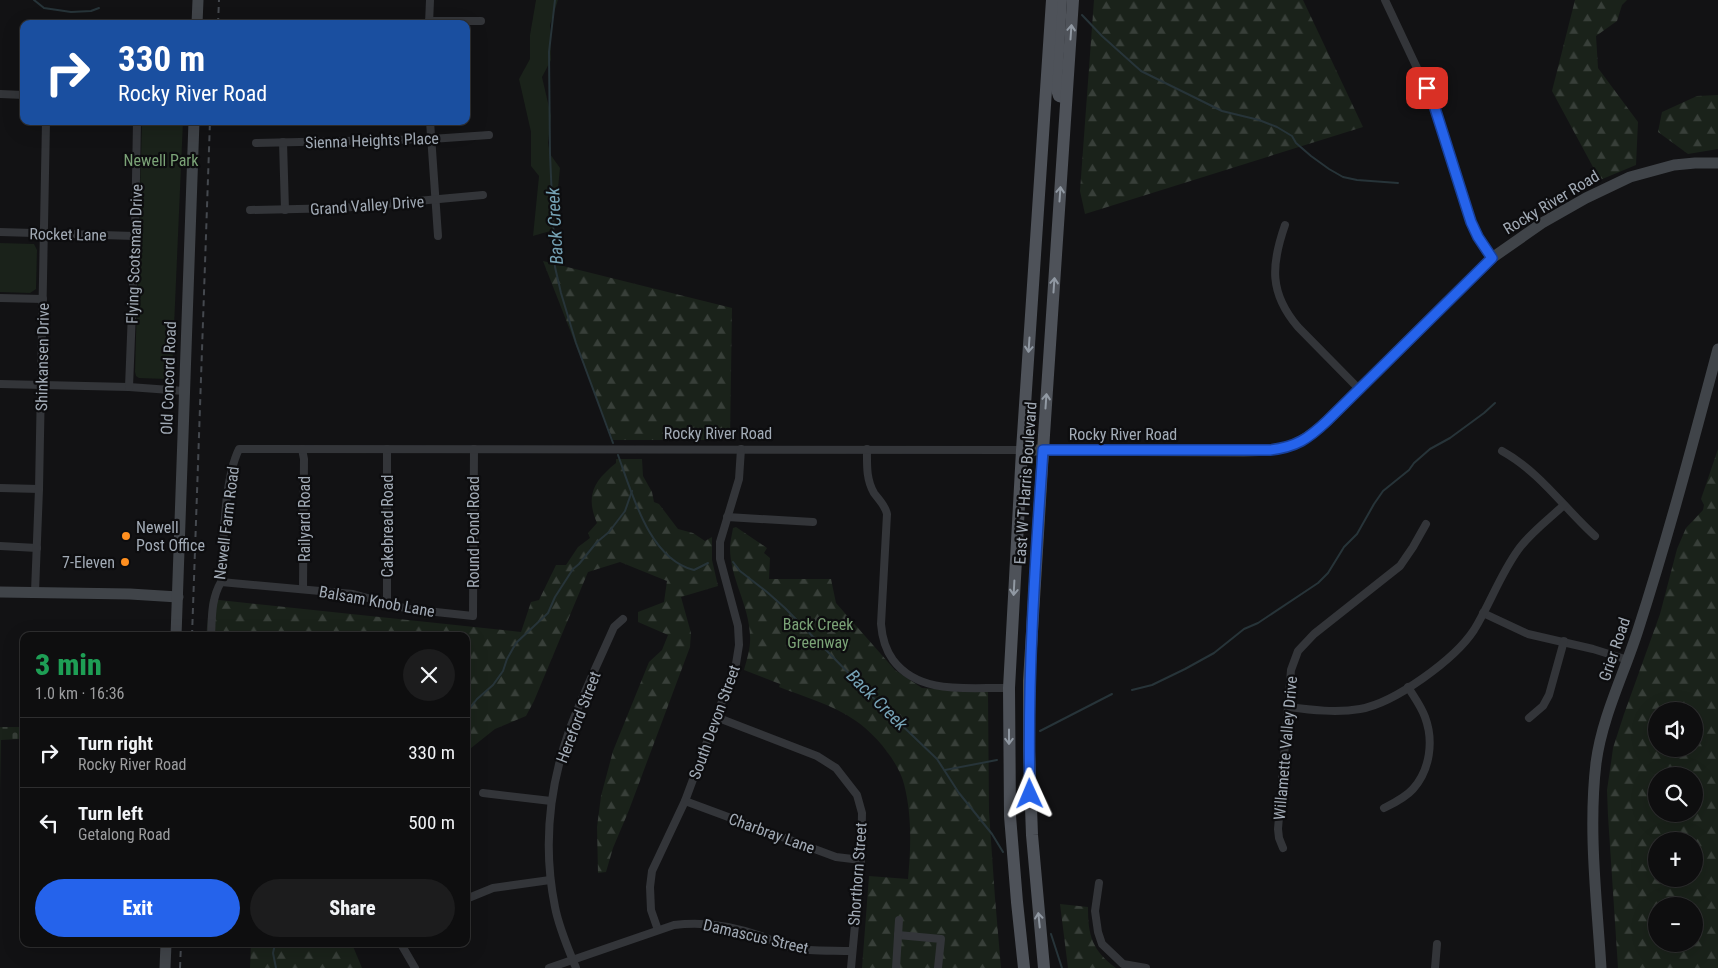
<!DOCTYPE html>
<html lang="en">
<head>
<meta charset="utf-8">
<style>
	:root { --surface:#0e0e0f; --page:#1c1c1d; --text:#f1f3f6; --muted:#9b9c9e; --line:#2e2e2f; --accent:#2563eb }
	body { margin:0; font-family:"Roboto Condensed",sans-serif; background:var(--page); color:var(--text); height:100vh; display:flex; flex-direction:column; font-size:19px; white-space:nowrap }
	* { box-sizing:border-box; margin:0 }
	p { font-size:16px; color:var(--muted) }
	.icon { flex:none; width:28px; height:28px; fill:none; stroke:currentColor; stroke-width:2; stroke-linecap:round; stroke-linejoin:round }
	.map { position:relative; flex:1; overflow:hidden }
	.sheet { position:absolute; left:20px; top:632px; width:450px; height:315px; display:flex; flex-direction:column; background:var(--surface); border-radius:10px; box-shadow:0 5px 20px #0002,0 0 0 1px var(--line) }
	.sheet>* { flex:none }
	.banner { position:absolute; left:20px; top:20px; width:450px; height:105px; border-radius:10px; box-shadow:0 5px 20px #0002,0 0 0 1px var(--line); background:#1a4fa0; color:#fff; overflow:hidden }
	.tools { position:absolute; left:1648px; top:702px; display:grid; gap:10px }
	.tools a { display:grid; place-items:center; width:55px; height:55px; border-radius:50%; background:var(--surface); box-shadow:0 5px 20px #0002,0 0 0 1px var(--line); font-size:25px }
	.pin { position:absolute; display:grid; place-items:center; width:42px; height:42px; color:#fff; margin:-21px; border-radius:10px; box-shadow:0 2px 8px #0006 }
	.me { position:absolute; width:55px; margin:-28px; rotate:359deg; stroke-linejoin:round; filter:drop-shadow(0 0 4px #0008) }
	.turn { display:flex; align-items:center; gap:18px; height:105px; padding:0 15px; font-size:22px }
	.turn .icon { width:65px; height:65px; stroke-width:2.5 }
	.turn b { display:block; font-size:35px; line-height:42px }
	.round { display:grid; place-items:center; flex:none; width:52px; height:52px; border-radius:26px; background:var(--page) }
	.summary { display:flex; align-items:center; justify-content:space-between; height:85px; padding:0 15px }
	h1 { font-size:30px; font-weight:800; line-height:38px; color:#1e9e55 }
	.button { display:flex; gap:10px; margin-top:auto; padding:10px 15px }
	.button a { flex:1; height:58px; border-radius:30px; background:var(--accent); color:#fff; font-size:20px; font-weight:800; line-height:58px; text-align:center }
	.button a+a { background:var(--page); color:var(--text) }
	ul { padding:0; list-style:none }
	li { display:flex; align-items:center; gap:15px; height:70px; padding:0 15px; border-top:1px solid var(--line) }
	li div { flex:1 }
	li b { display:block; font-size:19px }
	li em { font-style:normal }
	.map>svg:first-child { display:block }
	.green { fill:#1a221a }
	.forest { fill:url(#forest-firs); fill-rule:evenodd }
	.cemetery { fill:url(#cemetery-stones) }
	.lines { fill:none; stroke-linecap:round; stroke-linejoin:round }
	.stream { stroke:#273439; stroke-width:2 }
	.street { stroke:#333539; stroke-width:8 }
	.secondary { stroke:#404449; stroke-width:11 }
	.primary { stroke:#4e5259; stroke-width:12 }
	.rail { stroke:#45494f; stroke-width:2; stroke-dasharray:6 5; stroke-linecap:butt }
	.oneway { stroke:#9199a3 }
	.route-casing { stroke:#184099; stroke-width:12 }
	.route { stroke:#2563eb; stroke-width:9 }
	.poi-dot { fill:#ff8f1f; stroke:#0d0d0f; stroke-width:2 }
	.labels { text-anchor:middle; stroke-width:4.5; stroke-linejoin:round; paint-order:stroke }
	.street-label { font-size:16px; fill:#a2abb6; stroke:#0d0d0f }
	.park-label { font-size:16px; fill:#7ba377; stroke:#0d0d0f }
	.poi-label { font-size:16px; fill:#a2abb6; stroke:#0d0d0f; text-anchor:start }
	.water-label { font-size:18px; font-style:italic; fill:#75a2b5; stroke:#0d0d0f }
</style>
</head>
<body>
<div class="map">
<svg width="1718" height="968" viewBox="0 0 1718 968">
	<defs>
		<pattern id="forest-firs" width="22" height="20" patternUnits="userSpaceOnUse" patternTransform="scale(1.25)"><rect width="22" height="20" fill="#1a221a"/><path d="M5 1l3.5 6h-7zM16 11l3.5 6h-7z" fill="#383f39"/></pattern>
		<pattern id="cemetery-stones" width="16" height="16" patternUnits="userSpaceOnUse" patternTransform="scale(1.25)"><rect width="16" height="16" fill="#1a221a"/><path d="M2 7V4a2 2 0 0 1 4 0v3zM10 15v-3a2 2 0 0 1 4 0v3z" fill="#383f39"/></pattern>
	</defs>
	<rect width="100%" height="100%" fill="#121214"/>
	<g class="green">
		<path d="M 536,0 L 558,0 L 550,25 L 551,60 L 542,77 L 551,116 L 548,143 L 550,154 L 560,168 L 554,230 L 533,236 L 539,176 L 531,166 L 531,132 L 519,79 L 530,59 L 530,35 Z"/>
		<path d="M 142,121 L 183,121 L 172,373 L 166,379 L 139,378 L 136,376 L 135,372 Z"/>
		<path d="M 0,243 L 34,244 L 37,250 L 36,289 L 30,293 L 0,292 Z"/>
	</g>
	<g class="forest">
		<path d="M 1094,0 L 1303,0 L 1363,127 L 1085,214 L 1080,191 Z"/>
		<path d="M 1575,0 L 1627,0 L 1622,5 L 1617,21 L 1596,36 L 1598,68 L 1638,122 L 1636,165 L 1600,180 L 1552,91 Z"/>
		<path d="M 1718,95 L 1718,149 L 1688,154 L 1658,132 L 1662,112 L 1697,96 Z"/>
		<path d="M 543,261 L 732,308 L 730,440 L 613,440 Z"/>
		<path d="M 1718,449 L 1718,968 L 1618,968 L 1608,816 L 1607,790 L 1611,763 L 1613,748 L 1624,714 L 1660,614 L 1677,549 L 1686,528 L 1703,510 L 1704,505 L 1701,499 ZM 1656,711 L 1694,711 L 1694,749 L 1656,749 ZM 1656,776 L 1694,776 L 1694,814 L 1656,814 ZM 1656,841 L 1694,841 L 1694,879 L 1656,879 ZM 1656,906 L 1694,906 L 1694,944 L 1656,944 Z"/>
		<path d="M 616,459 L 642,459 L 643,476 L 652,492 L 654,502 L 659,504 L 678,529 L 693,533 L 705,541 L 712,537 L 712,560 L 718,586 L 681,597 L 691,633 L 690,647 L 629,810 L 613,848 L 606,872 L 598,873 L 597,827 L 601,796 L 613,751 L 649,662 L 662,650 L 668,635 L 638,622 L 638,612 L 664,602 L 667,581 L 620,562 L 588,572 L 534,701 L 526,716 L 495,729 L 466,752 L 466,636 L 206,636 L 210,599 L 521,632 L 531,602 L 539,600 L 556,565 L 566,565 L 578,547 L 590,538 L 588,533 L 597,523 C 585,495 594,481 616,463 Z"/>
		<path d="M 736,527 L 767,548 L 764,553 L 770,558 L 769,579 L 831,579 L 836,603 L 895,670 L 922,688 L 988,692 L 989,812 L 995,898 L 1001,968 L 862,968 L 869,876 L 908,879 C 911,848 912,815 904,784 C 898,761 875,734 856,721 C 833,705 805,697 779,687 L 780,684 L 744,670 C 747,659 751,647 750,635 C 749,605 730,578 730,548 C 730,541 732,535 733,528 Z"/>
		<path d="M 1060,904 L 1088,907 C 1088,936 1092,950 1116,968 L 1068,968 Z"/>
		<path d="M 251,944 L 352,944 L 362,968 L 250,968 Z"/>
	</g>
	<path class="cemetery" d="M 0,727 L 20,727 L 20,739 L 1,740 L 0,792 Z"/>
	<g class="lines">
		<g class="stream">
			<path d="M 34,0 L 44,8 L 71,12 L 91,11 L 99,8"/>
			<path d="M 555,0 L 549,52 L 550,154 L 555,267 L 561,293 L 576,343 L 613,443"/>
			<path d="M 1082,15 L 1102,36 L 1141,71 L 1222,111 L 1259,120 L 1277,127 L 1292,136 L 1296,143 L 1311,156 L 1329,169 L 1343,177 L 1357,180 L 1398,183"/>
			<path d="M 618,455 C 632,493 649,559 694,570 L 708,563"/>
			<path d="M 733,562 L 740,571 L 767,592 L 785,608 L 866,691 L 937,759 L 959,793 L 992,834 L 1003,852"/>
			<path d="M 1132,690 L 1152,685 L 1185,669 L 1214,653 L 1244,629 L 1258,623 L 1318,583 L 1328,573 L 1344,547 L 1357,534 L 1374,504 L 1383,491 L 1409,470 L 1414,463 L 1430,449 L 1450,438 L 1484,413 L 1495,403"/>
			<path d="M 466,713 L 477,699 L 493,685 L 503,671 L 507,659 L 516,643 L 548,613 L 555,597 L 573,569 L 579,564 L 597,542 L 609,532 L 625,511 L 632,491"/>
			<path d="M 1040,731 L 1112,694"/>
			<path d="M 945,770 L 997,760"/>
			<path d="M 1051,934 L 1062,968"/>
			<path d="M 275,944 L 273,953 L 276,968"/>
		</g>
		<g class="street">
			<path d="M 1385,0 L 1433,102 L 1471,222 L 1478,237 L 1492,258"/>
			<path d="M 429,21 L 481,21"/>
			<path d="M 429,24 L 430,0"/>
			<path d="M 0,94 L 24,95"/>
			<path d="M 430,121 L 438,236"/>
			<path d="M 283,142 L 285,210"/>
			<path d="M 256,143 L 431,139 L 489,135"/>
			<path d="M 250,210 L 341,208 L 483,195"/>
			<path d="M 1285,225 C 1271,265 1269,293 1298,327 L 1359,389"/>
			<path d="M 0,232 L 135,236"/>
			<path d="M 0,298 L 43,299"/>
			<path d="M 0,384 L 129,387 L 184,391"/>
			<path d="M 129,387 L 135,236 L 137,121"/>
			<path d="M 302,449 L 304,459 L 303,589"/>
			<path d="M 867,449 C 867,465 866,479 874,493 C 879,500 885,505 887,514 L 881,624 C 882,637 885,649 893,660 C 920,696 970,687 1009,688"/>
			<path d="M 1502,451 C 1540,472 1564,508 1595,536"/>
			<path d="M 0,488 L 39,489"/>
			<path d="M 727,517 L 813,522"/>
			<path d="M 0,546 L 37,548"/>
			<path d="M 221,582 L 353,594 L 408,609 L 473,616 L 474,449"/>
			<path d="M 35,592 L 39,489 L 46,121"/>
			<path d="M 387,604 L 387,449"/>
			<path d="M 1483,613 L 1528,634 L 1593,649 L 1628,660"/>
			<path d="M 211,636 C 212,618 211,599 221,582 C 224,545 223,482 239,449 L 1022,450"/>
			<path d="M 1288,707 C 1311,710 1337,713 1360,709 C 1395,703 1455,659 1474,630 C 1490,604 1500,575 1518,550 C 1530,533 1549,519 1564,505"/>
			<path d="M 716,717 L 817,756 L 836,768 L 857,795 L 862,813 L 861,860 L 851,968"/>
			<path d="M 1529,718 L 1543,706 L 1549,695 L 1564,641"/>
			<path d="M 483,793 L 551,801"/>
			<path d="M 685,801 L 836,857 L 861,860"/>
			<path d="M 1384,808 C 1394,803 1405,798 1413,789 C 1430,770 1434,741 1425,717 C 1421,706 1414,697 1408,687"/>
			<path d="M 1283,848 L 1279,838 L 1278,829 L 1291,670 L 1298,651 L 1314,634 L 1400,566 L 1413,547 L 1426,524"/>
			<path d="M 1099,883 L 1095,911 L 1098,932 L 1102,944 L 1123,964 L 1146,968"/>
			<path d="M 466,899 L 493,888 L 550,880"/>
			<path d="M 658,930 L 651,910 L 650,887 L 652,871 L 685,801 L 736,664 L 739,645 L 738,626 L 720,559 L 720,542 L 739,479 L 741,449"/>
			<path d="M 898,935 L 941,939 L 938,968"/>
			<path d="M 401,944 L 415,968"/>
			<path d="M 549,968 L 674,925 C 704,921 733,926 761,936 C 770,939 778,944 786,946 C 807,952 830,950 852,951"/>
			<path d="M 576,968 C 568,948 559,928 555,907 C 543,848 549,788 569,731 C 582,696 599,661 614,627 L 623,619"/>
			<path d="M 896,968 L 899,920"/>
			<path d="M 1435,968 L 1437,944"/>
		</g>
		<g class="secondary">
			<path d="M 197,24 L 198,0"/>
			<path d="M 1022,450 L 1244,451 C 1284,450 1297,449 1327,421 L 1492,258 L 1542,223 L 1586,198 L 1630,177 L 1674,165 L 1695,163 L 1718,163"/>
			<path d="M 0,592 L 130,594 L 178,597"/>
			<path d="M 176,636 L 194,121"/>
			<path d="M 165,968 L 166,944"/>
			<path d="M 1601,968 C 1597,901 1588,831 1596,763 C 1602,717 1624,674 1638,630 C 1668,537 1693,443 1718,349"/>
		</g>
		<g class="primary">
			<path d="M 1061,0 L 1056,86 L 1059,96 L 1066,98"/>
			<path d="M 1024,968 L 1017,902 L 1010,816 L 1009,688 L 1022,450 L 1052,0"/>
			<path d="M 1044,968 L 1032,835 L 1029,751 L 1029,681 L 1044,435 L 1073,0"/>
		</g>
		<g class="rail">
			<path d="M 218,24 L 219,0"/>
			<path d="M 192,636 L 210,121"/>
			<path d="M 180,968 L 181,944"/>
		</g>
	</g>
	<defs><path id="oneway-shaft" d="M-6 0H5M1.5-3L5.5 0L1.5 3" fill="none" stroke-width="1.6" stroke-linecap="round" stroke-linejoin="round" transform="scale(1.25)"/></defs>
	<g class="oneway">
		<use href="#oneway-shaft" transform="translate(1071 32) rotate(-86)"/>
		<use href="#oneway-shaft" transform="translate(1060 194) rotate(-86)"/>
		<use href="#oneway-shaft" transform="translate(1054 285) rotate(-86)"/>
		<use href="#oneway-shaft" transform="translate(1029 345) rotate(94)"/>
		<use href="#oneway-shaft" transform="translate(1046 401) rotate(-86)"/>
		<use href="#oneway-shaft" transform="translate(1014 588) rotate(93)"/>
		<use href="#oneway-shaft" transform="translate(1009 737) rotate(90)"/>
		<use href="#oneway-shaft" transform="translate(1039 920) rotate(-96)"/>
	</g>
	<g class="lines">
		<defs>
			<path id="route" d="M 1030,794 C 1027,679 1035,565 1043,450 L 1270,450 C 1296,447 1308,439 1327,421 L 1492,258 L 1478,237 L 1471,222 L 1433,102 L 1427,88"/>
		</defs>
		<use href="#route" class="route-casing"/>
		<use href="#route" class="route"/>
	</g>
	<g class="poi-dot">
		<circle cx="126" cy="536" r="5"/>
		<circle cx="125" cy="562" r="5"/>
	</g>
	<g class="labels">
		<g class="street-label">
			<text transform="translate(372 140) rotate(-2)" y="6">Sienna Heights Place</text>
			<text transform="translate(1551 202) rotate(-31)" y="6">Rocky River Road</text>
			<text transform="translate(367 205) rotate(-4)" y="6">Grand Valley Drive</text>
			<text transform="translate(68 234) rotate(1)" y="6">Rocket Lane</text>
			<text transform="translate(134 254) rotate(-88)" y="6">Flying Scotsman Drive</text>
			<text transform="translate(42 357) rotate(-89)" y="6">Shinkansen Drive</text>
			<text transform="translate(168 378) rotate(-88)" y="6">Old Concord Road</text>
			<text x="718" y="439">Rocky River Road</text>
			<text x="1123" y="440">Rocky River Road</text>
			<text transform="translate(1025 483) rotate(-86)" y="6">East W T Harris Boulevard</text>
			<text transform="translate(304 519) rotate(-90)" y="6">Railyard Road</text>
			<text transform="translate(226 523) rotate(-83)" y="6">Newell Farm Road</text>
			<text transform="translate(387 526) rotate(-90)" y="6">Cakebread Road</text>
			<text transform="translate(473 532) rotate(-90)" y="6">Round Pond Road</text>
			<text transform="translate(377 601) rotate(10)" y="6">Balsam Knob Lane</text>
			<text transform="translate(1614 649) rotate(-71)" y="6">Grier Road</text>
			<text transform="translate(578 717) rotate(-69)" y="6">Hereford Street</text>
			<text transform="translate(714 722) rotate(-70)" y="6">South Devon Street</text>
			<text transform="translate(1285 748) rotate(-85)" y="6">Willamette Valley Drive</text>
			<text transform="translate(772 833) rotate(20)" y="6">Charbray Lane</text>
			<text transform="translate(857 874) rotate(-86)" y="6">Shorthorn Street</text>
			<text transform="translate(756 936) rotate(13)" y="6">Damascus Street</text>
		</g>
		<g class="park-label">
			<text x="161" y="166">Newell Park</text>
			<text x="818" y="630">Back Creek<tspan x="818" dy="18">Greenway</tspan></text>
		</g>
		<g class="poi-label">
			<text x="136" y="533">Newell<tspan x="136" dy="18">Post Office</tspan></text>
			<text x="115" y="568" text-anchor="end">7-Eleven</text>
		</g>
		<g class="water-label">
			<text transform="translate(555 226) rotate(-93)" y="6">Back Creek</text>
			<text transform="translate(877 700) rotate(45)" y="6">Back Creek</text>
		</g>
	</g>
</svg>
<div class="tools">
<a><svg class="icon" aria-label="sound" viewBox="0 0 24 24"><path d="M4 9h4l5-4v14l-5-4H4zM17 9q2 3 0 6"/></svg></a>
<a><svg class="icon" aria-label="search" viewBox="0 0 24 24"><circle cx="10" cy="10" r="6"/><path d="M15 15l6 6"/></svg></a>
<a>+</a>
<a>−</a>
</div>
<div class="pin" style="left:1427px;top:88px;background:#d93025"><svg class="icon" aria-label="arrive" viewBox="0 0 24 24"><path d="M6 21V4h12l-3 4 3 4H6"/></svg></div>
<svg class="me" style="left:1030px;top:794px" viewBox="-20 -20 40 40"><path d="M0-17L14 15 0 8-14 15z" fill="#2563eb" stroke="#fff" stroke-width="4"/></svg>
<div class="banner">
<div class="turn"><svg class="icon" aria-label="right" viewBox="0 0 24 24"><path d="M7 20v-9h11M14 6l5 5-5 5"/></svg><div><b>330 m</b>Rocky River Road</div></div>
</div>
<section class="sheet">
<div class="summary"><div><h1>3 min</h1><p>1.0 km · 16:36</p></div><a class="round"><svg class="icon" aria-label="close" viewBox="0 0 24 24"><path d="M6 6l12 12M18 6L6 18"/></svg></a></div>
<ul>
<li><svg class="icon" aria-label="right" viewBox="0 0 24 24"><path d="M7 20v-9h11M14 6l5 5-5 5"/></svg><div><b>Turn right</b><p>Rocky River Road</p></div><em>330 m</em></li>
<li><svg class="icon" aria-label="left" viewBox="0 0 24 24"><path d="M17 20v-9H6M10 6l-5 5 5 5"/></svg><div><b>Turn left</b><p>Getalong Road</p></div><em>500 m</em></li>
</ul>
<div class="button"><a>Exit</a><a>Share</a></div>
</section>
</div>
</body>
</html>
